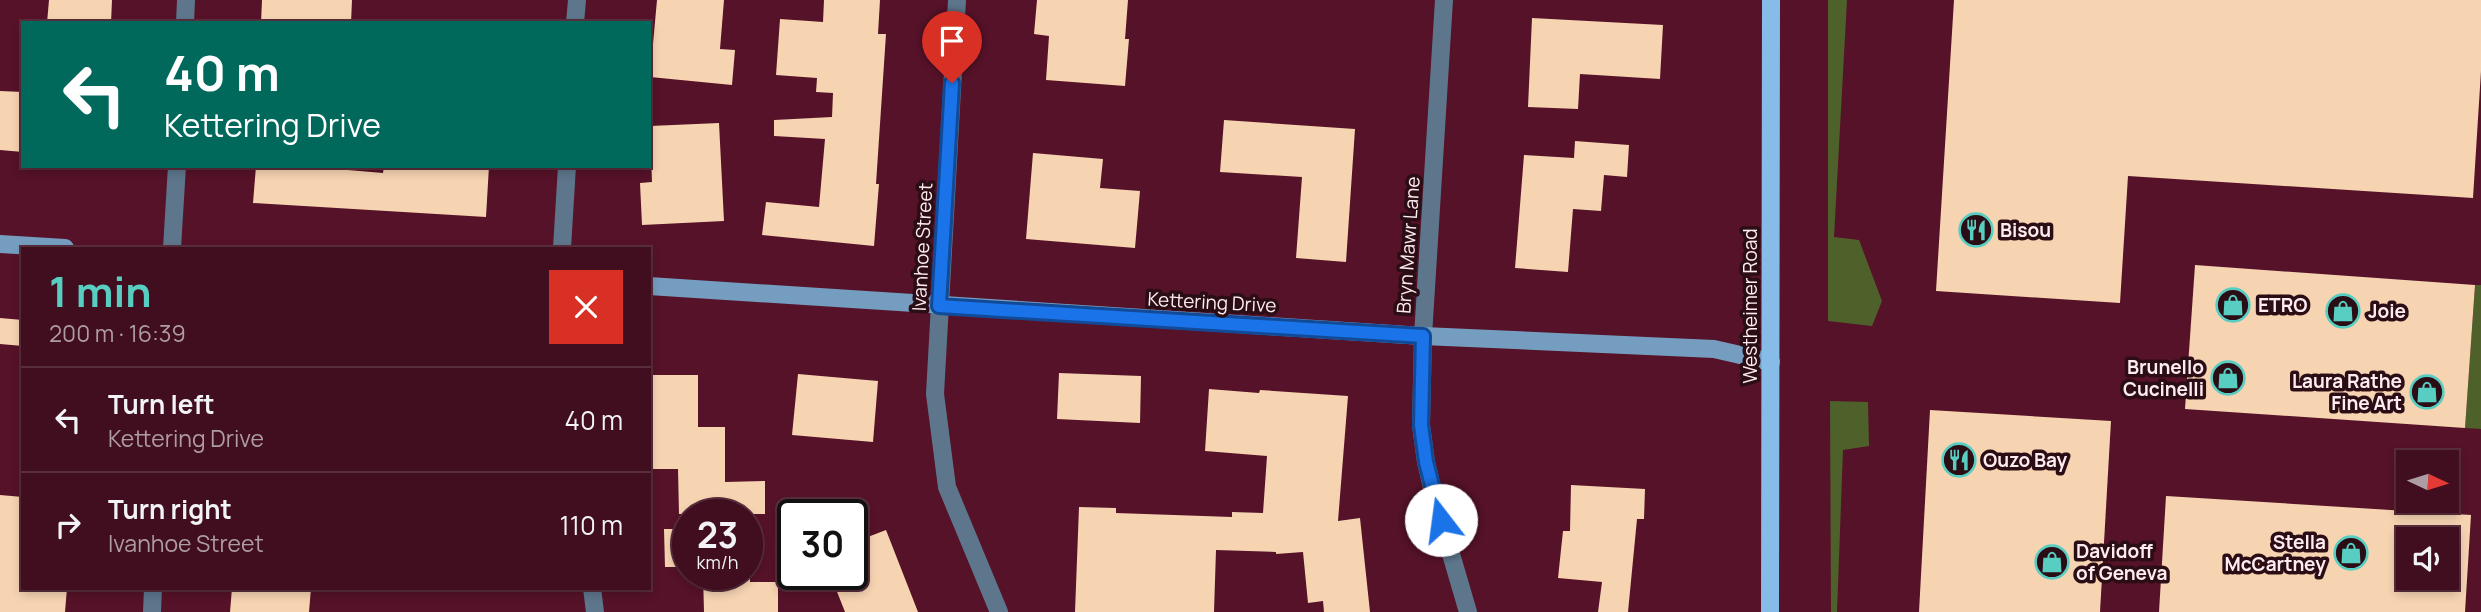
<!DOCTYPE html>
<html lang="en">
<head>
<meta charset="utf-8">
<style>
	:root { --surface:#400e1e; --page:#471727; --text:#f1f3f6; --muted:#ae9ca4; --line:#592e3c; --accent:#57cec1 }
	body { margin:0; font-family:Manrope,sans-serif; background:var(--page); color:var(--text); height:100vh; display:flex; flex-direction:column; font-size:26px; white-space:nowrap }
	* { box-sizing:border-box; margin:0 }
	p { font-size:23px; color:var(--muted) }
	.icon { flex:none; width:38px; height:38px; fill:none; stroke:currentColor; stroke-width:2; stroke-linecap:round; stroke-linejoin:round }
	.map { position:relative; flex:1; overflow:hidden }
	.side { position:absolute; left:21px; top:247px; width:630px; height:343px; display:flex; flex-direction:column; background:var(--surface); border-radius:0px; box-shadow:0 4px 10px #0003,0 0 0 2px var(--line) }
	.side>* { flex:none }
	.top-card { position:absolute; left:21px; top:21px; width:630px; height:147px; border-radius:0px; box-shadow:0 4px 10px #0003,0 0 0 2px var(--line); background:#00695c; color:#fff; overflow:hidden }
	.needle { width:46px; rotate:94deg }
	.fabs { position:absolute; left:2396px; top:450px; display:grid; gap:14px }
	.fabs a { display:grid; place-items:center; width:63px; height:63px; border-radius:0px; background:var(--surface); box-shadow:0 4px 10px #0003,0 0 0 2px var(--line); font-size:35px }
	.speed { position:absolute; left:672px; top:499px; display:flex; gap:14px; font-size:35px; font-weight:700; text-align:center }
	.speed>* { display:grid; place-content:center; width:91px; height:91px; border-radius:50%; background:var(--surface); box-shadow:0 4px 10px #0003,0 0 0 2px var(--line); line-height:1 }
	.speed small { font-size:18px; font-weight:400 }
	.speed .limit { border:4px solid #111; border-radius:10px; background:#fff; color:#111 }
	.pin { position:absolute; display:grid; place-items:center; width:60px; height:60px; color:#fff; margin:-72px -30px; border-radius:50% 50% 50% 0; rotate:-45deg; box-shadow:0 0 7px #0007 }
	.pin .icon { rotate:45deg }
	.me { position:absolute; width:77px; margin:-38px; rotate:345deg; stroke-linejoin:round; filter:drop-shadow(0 0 5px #0008) }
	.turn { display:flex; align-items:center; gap:24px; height:147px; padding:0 28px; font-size:32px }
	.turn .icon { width:91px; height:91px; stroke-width:2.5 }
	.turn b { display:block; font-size:49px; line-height:60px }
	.round { display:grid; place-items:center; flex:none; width:74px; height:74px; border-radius:0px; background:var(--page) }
	.headline { display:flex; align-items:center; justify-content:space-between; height:119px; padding:0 28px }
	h1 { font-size:42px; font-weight:700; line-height:52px; color:var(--accent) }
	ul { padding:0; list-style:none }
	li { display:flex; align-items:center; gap:21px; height:105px; padding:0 28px; border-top:2px solid var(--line) }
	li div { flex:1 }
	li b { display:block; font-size:26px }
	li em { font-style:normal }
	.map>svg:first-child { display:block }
	.green { fill:#4e612b }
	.building { fill:#f6d3b1; fill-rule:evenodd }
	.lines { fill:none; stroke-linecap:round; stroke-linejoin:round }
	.street { stroke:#5d768c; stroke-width:18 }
	.secondary { stroke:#759dc0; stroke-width:18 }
	.primary { stroke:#87bbe8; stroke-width:18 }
	.route-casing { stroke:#114b97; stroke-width:18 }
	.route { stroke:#1a73e8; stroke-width:12 }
	.labels { text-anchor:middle; stroke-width:7; stroke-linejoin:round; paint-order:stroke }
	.poi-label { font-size:19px; font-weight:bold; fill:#feecef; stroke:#2a0d15; text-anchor:start }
	.street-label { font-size:19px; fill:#feecef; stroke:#2a0d15 }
</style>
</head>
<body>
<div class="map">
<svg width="2481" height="612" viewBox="0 0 2481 612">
	<rect width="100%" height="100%" fill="#561228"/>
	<g class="green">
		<path d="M 1828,0 L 1847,0 L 1834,237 L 1859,240 L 1882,301 L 1872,326 L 1828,321 Z"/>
		<path d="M 2475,285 L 2481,285 L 2481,429 L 2465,428 Z"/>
		<path d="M 1830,401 L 1868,402 L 1869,446 L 1843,450 L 1837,612 L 1831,612 Z"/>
	</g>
	<g class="building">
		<path d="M 49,0 L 112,0 L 111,23 L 47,23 Z"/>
		<path d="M 262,0 L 352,0 L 351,23 L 261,23 Z"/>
		<path d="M 657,0 L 724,0 L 720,49 L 735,50 L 732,85 L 650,77 Z"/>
		<path d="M 824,0 L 880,0 L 878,34 L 886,34 L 876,184 L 879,184 L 874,246 L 762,235 L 766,202 L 819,207 L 825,139 L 774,136 L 774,120 L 832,117 L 833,93 L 816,92 L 817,78 L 776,75 L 780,19 L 823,22 Z"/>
		<path d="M 1037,0 L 1128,0 L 1125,39 L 1129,39 L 1125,86 L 1046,80 L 1049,36 L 1034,34 Z"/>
		<path d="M 1954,0 L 2481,0 L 2481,71 L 2473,198 L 2128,176 L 2120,303 L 1936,291 Z"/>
		<path d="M 1532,18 L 1663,25 L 1660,79 L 1580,74 L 1578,109 L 1528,107 Z"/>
		<path d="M 0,91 L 23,92 L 23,152 L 0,150 Z"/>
		<path d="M 1224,120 L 1355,129 L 1346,262 L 1296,258 L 1302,177 L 1220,172 Z"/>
		<path d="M 719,123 L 724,221 L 642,225 L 640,183 L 652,182 L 650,126 Z"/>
		<path d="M 1575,141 L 1629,145 L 1627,177 L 1604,175 L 1601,211 L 1573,209 L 1568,272 L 1515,268 L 1524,155 L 1574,158 Z"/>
		<path d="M 1033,153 L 1103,159 L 1100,188 L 1140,191 L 1135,248 L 1026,239 Z"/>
		<path d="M 256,166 L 324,166 L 324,168 L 383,173 L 384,166 L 489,166 L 486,217 L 253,203 Z"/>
		<path d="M 2195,265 L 2475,285 L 2465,428 L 2185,409 Z"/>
		<path d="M 0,318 L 23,320 L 23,346 L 0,344 Z"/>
		<path d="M 1059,373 L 1141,376 L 1140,423 L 1057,419 Z"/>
		<path d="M 798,374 L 878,381 L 873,442 L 792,435 Z"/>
		<path d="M 649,375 L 698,375 L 698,427 L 725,427 L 725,482 L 765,481 L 765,514 L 679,514 L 678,469 L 650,469 Z"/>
		<path d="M 1209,389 L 1259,393 L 1260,390 L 1348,396 L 1338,521 L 1360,518 L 1370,612 L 1324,612 L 1323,601 L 1308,603 L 1303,552 L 1276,554 L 1276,552 L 1216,550 L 1214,612 L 1075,612 L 1079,507 L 1116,508 L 1116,513 L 1232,517 L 1232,512 L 1263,513 L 1267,456 L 1205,451 Z"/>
		<path d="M 1930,410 L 2111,421 L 2100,612 L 1919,612 Z"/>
		<path d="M 1571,485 L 1645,489 L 1644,519 L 1637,519 L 1628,612 L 1598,612 L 1602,582 L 1558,578 L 1563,531 L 1570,531 Z"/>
		<path d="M 0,495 L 23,497 L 23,588 L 67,588 L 65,612 L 0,612 Z"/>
		<path d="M 2166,496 L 2471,515 L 2465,612 L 2159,612 ZM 2408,539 L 2446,539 L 2446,578 L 2408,578 Z"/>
		<path d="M 664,529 L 688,529 L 688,567 L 665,567 Z"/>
		<path d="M 886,530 L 918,612 L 845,612 L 830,574 L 852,574 L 852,543 Z"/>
		<path d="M 703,574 L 750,574 L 750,582 L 778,582 L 778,612 L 704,612 Z"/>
		<path d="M 232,588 L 311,588 L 309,612 L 230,612 Z"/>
	</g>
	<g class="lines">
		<g class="street">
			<path d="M 957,0 L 935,394 L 947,487 L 999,612"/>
			<path d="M 1444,0 L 1423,336 L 1421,425 L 1426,462 L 1434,496 L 1468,612"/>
			<path d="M 185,23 L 186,0"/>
			<path d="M 575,23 L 577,0"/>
			<path d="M 172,248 L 177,166"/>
			<path d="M 562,248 L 567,166"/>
			<path d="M 592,588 L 595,612"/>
			<path d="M 152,612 L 153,588"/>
		</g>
		<g class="secondary">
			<path d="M 0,244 L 65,248"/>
			<path d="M 649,286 L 1423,336 L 1714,349 L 1771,362"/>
		</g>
		<path class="primary" d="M 1770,612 L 1771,0"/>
	</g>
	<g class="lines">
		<defs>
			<path id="route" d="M 952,83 L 939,306 L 1423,336 L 1421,425 L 1426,462 L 1441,520"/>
		</defs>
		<use href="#route" class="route-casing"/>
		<use href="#route" class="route"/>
	</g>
	<defs>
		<symbol id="restaurant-ring" viewBox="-11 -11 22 22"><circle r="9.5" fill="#2a0d15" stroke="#57cec1" stroke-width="1.5"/><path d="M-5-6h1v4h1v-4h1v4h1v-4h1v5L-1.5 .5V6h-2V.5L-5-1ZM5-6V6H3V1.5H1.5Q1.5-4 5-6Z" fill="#57cec1"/></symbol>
		<symbol id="shop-ring" viewBox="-11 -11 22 22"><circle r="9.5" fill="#2a0d15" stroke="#57cec1" stroke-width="1.5"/><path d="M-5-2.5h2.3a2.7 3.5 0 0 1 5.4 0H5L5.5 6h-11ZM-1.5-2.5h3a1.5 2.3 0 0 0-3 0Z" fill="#57cec1"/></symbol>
	</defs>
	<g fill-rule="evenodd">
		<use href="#restaurant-ring" x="1957" y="211" width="38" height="38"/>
		<use href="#shop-ring" x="2214" y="286" width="38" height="38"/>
		<use href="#shop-ring" x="2324" y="292" width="38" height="38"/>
		<use href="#shop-ring" x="2209" y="359" width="38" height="38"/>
		<use href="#shop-ring" x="2408" y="373" width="38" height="38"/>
		<use href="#restaurant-ring" x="1940" y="441" width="38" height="38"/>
		<use href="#shop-ring" x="2332" y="534" width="38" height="38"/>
		<use href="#shop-ring" x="2033" y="543" width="38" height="38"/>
	</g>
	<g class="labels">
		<g class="poi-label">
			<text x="2000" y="237">Bisou</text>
			<text x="2258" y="312">ETRO</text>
			<text x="2368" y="318">Joie</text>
			<text x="2204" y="374" text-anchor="end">Brunello<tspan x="2204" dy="22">Cucinelli</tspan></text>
			<text x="2402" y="388" text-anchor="end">Laura Rathe<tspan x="2402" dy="22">Fine Art</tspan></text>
			<text x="1983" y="467">Ouzo Bay</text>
			<text x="2326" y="549" text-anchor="end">Stella<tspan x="2326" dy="22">McCartney</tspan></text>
			<text x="2076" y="558">Davidoff<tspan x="2076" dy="22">of Geneva</tspan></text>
		</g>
		<g class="street-label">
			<text transform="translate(1408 245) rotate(-86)" y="7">Bryn Mawr Lane</text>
			<text transform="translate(922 247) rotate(-87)" y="7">Ivanhoe Street</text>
			<text transform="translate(1212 302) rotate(3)" y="7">Kettering Drive</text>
			<text transform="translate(1750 306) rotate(-90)" y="7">Westheimer Road</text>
		</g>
	</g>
</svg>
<div class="fabs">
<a><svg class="needle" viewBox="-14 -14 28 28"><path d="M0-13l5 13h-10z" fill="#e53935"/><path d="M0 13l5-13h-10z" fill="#ae9ca4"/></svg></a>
<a><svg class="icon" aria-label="sound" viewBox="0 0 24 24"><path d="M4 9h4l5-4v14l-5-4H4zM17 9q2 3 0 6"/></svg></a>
</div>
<div class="speed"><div>23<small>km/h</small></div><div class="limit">30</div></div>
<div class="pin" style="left:952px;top:83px;background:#d93025"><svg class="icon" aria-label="arrive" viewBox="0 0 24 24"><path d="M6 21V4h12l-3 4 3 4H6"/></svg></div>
<svg class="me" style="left:1441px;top:520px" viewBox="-20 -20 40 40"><circle r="19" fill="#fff"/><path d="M0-13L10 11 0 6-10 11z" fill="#1a73e8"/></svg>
<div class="top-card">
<div class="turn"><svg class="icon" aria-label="left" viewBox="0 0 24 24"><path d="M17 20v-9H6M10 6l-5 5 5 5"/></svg><div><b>40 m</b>Kettering Drive</div></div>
</div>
<section class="side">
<div class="headline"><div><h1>1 min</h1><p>200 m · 16:39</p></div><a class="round" style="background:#d93025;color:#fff"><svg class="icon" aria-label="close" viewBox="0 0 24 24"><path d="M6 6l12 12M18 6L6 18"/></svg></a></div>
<ul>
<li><svg class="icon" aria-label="left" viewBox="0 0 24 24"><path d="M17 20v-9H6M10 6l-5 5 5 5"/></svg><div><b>Turn left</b><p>Kettering Drive</p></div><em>40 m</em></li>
<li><svg class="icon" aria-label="right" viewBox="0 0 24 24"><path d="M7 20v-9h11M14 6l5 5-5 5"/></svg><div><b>Turn right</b><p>Ivanhoe Street</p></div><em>110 m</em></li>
</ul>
</section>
</div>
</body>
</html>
